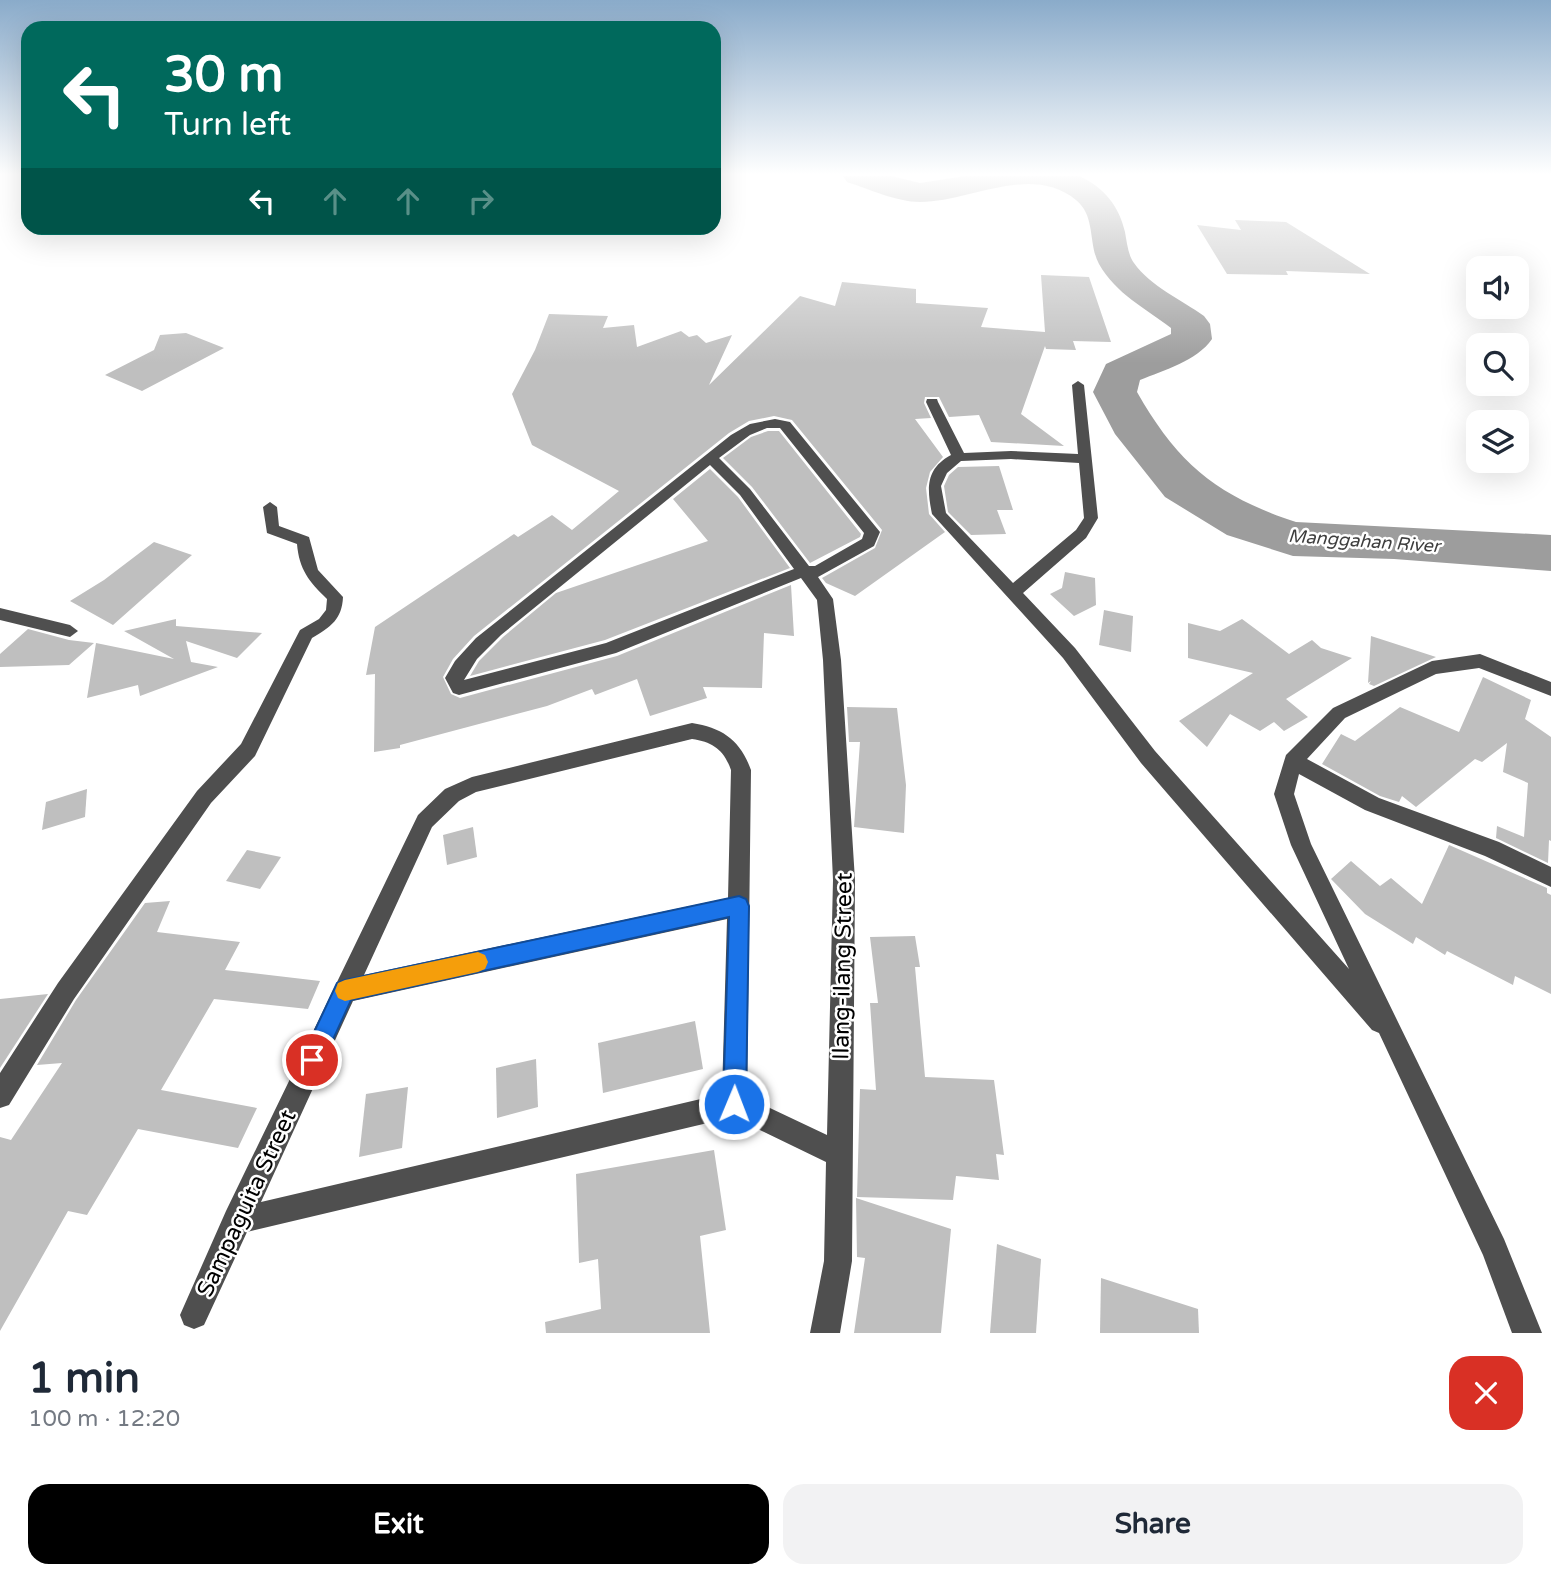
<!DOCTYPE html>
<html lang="en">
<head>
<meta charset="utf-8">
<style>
	:root { --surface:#fff; --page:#f2f2f3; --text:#1f2937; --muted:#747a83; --accent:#000 }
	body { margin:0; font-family:"Varela Round",sans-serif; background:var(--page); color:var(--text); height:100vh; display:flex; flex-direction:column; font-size:26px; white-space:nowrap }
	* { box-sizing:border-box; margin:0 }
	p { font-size:23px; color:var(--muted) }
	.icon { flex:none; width:38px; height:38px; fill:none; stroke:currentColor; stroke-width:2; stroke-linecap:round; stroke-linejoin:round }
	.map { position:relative; height:1333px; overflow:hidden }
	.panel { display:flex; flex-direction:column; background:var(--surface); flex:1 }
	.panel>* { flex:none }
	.banner { position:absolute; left:21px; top:21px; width:700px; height:214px; border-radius:21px; box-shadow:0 7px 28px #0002; background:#00695c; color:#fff; overflow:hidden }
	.controls { position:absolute; left:1466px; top:256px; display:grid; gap:14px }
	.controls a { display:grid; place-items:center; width:63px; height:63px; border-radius:14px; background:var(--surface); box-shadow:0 7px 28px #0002; font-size:35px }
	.pin { position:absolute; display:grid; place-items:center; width:60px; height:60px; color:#fff; margin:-30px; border:4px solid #fff; border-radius:50%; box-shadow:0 2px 7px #0007 }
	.me { position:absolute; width:77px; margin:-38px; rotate:1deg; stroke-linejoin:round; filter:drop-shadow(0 0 5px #0008) }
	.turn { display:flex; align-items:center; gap:24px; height:147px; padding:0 28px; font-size:32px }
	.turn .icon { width:91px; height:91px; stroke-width:2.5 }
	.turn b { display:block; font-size:49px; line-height:60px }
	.lanes { display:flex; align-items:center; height:66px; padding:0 28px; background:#0003; justify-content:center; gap:35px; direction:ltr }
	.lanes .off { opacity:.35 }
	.round { display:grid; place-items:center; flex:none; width:74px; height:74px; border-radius:21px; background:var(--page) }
	.summary { display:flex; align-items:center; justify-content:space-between; height:119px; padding:0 28px }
	h1 { font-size:42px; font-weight:800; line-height:52px }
	.button { display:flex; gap:14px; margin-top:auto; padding:14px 28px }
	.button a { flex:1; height:80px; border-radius:21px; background:var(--accent); color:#fff; font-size:28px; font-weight:800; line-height:80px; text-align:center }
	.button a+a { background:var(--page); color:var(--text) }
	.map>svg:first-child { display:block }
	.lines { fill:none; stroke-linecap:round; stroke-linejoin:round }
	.river { fill:#9d9d9d; fill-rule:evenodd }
	.building { fill:#bfbfbf }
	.minor { fill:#4f4f4f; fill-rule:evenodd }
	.route { fill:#1a73e8; stroke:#114b97; stroke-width:2 }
	.slow { fill:#f59e0b }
	.labels { text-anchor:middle; stroke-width:5; stroke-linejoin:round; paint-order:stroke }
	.far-water-label { font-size:18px; font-style:italic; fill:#3e3e3e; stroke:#fff }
	.near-street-label { font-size:23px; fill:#000; stroke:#fff }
</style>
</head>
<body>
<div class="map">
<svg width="1551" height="1333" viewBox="0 0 1551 1333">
	<rect width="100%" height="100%" fill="#fff"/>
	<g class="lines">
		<path class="river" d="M 843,176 L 892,176 L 920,183 L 965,176 L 1079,176 C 1104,187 1119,206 1125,232 C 1127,243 1128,255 1134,263 C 1150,286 1182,300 1204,316 L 1210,324 L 1212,339 C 1197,361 1164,370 1140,380 L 1137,392 C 1178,464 1217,496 1296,522 L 1551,535 L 1551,571 L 1394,559 L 1293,556 L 1227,535 L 1165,497 L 1115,434 L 1093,392 L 1106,364 L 1171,334 L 1171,328 C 1145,308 1116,294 1099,264 C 1088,244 1096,216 1076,200 C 1031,163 970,202 920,202 C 897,202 869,189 847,182 Z"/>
	</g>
	<g class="building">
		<path d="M 1235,220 L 1286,222 L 1370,274 L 1286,271 L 1288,275 L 1227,274 L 1197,225 L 1241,230 Z"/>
		<path d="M 1041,275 L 1089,277 L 1111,342 L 1073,341 L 1076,350 L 1046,349 L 1045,346 L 1021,414 L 1064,446 L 991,442 L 979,415 L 949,417 L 939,397 L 925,397 L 924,403 L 931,418 L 915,419 L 943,457 L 930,472 L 926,488 L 929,514 L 945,532 L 855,596 L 826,583 L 822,578 L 875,548 L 882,530 L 792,420 L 774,416 L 749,421 L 729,433 L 474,636 L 453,659 L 443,677 L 451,694 L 460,698 L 617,656 L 791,585 L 794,636 L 764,633 L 762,688 L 703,687 L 707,698 L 650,716 L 637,679 L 595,695 L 592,689 L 547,706 L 400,745 L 400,748 L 374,752 L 375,674 L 366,675 L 375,627 L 514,534 L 518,537 L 552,515 L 572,530 L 619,491 L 532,445 L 512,394 L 535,350 L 549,314 L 608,316 L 603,328 L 634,325 L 637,347 L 681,331 L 689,337 L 697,335 L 706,343 L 732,335 L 709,385 L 800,296 L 835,306 L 842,282 L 916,289 L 916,303 L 988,308 L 981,327 L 1045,332 Z"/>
		<path d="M 186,333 L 224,348 L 142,391 L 105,375 L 154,350 L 160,335 Z"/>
		<path d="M 768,431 L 779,431 L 861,534 L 860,537 L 810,563 L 752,487 L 723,458 L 751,437 Z"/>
		<path d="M 999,466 L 1013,510 L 997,510 L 1006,534 L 971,535 L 948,512 L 944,486 L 949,475 L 958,467 Z"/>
		<path d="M 710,469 L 738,497 L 790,568 L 605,640 L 470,676 L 479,661 L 503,637 L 556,593 L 708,541 L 673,499 Z"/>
		<path d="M 154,542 L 192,555 L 113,625 L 70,601 L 104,580 Z"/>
		<path d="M 1065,572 L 1095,578 L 1096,605 L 1074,616 L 1050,594 L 1062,588 Z"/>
		<path d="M 1104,610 L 1133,616 L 1131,652 L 1099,645 Z"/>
		<path d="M 176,619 L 176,626 L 262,633 L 237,658 L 186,641 L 191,662 L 218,667 L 140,696 L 138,685 L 87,698 L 96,643 L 174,659 L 124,631 Z"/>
		<path d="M 1242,619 L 1289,654 L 1312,640 L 1321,648 L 1352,658 L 1286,699 L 1308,717 L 1284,731 L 1274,722 L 1260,731 L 1230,714 L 1207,747 L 1179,721 L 1253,673 L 1188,658 L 1188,623 L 1220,631 Z"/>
		<path d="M 28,629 L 69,640 L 94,643 L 69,665 L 0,667 L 0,654 Z"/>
		<path d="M 1371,636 L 1402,646 L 1436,657 L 1374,686 L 1369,684 L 1371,681 L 1368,683 Z"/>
		<path d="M 1483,677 L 1531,700 L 1525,719 L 1551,737 L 1551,841 L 1549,840 L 1548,863 L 1496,838 L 1497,826 L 1524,837 L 1528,783 L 1503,772 L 1507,743 L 1482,762 L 1475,759 L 1416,807 L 1402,796 L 1399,802 L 1380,796 L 1322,764 L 1341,734 L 1355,741 L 1400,707 L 1459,732 Z"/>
		<path d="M 847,707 L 897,708 L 906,785 L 904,833 L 854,827 L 860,742 L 849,742 Z"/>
		<path d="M 87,789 L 85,817 L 42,830 L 46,802 Z"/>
		<path d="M 473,827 L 477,857 L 447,865 L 443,835 Z"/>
		<path d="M 1449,845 L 1547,888 L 1547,893 L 1551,895 L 1551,994 L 1515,976 L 1513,985 L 1447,951 L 1445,955 L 1416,937 L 1413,944 L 1365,914 L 1331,879 L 1351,861 L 1380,886 L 1391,878 L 1422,904 Z"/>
		<path d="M 247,850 L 281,857 L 260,889 L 226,881 Z"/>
		<path d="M 170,901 L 157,932 L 240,942 L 225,970 L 320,981 L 308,1009 L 214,999 L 161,1090 L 257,1108 L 238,1148 L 138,1129 L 87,1215 L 68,1211 L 0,1331 L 0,1137 L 11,1140 L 62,1063 L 37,1065 L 76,1000 L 145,903 Z"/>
		<path d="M 915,936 L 920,967 L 915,967 L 925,1077 L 994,1080 L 1004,1155 L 996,1154 L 999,1180 L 956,1176 L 953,1200 L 857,1197 L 860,1089 L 876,1090 L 870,1003 L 878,1003 L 870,937 Z"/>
		<path d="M 48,994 L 0,1068 L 0,999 Z"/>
		<path d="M 695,1021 L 703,1069 L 603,1093 L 598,1043 Z"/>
		<path d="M 536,1059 L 538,1107 L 497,1118 L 496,1068 Z"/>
		<path d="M 408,1087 L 402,1148 L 359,1157 L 366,1094 Z"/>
		<path d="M 714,1150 L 726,1230 L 700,1236 L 710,1333 L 546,1333 L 545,1322 L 601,1309 L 598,1259 L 579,1263 L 576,1174 Z"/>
		<path d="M 856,1198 L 951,1229 L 941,1333 L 854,1333 L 865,1258 L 857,1257 Z"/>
		<path d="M 997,1244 L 1041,1259 L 1036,1333 L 990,1333 Z"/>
		<path d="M 1101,1278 L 1198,1309 L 1199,1333 L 1100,1333 Z"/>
	</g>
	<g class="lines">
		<g class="minor">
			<path d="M 1078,381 L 1084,385 L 1098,518 L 1086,538 L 1023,593 L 1075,648 L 1155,751 L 1349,969 L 1291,845 L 1274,794 L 1286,755 L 1333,708 L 1432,661 L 1480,654 L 1551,682 L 1551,696 L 1479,668 L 1436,674 L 1345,718 L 1307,759 L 1379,798 L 1499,842 L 1551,867 L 1551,887 L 1485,856 L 1365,810 L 1299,774 L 1294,794 L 1311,844 L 1504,1239 L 1542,1333 L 1512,1333 L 1483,1255 L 1379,1033 L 1372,1030 L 1141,763 L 1063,658 L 932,514 C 927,489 925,469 951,455 L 926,402 L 927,399 L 937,399 L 938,402 L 964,453 L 1011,451 L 1078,454 L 1072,385 ZM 1011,459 L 1079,463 L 1084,518 L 1076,530 L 1013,583 L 946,513 L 941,486 L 947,473 L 961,461 Z"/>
			<path d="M 775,419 L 790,422 L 880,532 L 874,546 L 818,577 L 833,599 L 841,660 L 855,880 L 852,1261 L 840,1333 L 810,1333 L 824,1261 L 826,1162 L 733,1117 L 247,1232 L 204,1325 L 194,1329 L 184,1325 L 180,1315 L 226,1211 L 418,815 L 445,789 L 472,777 L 692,723 C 723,728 740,740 751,770 L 747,1097 L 827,1135 L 833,880 L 823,660 L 817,600 L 801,578 L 616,653 L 459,695 L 453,693 L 445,678 L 455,661 L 476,638 L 731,435 L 750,424 ZM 767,428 L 780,428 L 864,533 L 862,539 L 815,566 L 809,566 L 750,489 L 719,458 L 750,435 ZM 710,465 L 740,495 L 794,569 L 606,643 L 464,680 L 477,659 L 501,635 ZM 692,739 C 713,742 724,750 731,770 L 728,898 L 364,975 L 432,827 L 459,801 L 476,792 ZM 727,919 L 722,1094 L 261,1202 L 353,1001 Z"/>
			<path d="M 270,502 L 277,507 L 279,526 L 309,537 L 318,570 L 343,597 C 342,619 331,627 312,638 L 255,756 L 211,803 L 74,999 L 9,1105 L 0,1108 L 0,1073 L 58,983 L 197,791 L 241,744 L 300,630 L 319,619 L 326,610 L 327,599 C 309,582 299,569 297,544 L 267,533 L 263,507 Z"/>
			<path d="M 0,608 L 70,625 L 78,631 L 70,637 L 0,620 Z"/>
		</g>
	</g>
	<linearGradient id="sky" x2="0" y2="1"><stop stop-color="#8aabca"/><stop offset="0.48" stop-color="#fff"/><stop offset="1" stop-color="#fff" stop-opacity="0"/></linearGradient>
	<rect width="1551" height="363" fill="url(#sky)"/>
	<path class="route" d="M 739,896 L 746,899 L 749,906 L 746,1104 L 742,1112 L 734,1116 L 726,1112 L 723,1104 L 729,917 L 351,1000 L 320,1068 L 312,1071 L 304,1068 L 301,1060 L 337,983 L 345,980 Z"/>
	<path class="slow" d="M 478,952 L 485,955 L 488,962 L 485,969 L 478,972 L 345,1001 L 338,998 L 335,991 L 338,983 L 345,980 Z"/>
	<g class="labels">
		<g class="far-water-label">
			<text transform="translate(1364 541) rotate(4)" y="6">Manggahan River</text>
		</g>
		<g class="near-street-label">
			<text transform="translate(842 966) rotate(-89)" y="8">Ilang-ilang Street</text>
			<text transform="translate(246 1203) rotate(-65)" y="8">Sampaguita Street</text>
		</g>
	</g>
</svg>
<div class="controls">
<a><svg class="icon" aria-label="sound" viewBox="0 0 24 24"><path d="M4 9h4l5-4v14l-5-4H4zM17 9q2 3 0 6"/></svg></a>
<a><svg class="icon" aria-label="search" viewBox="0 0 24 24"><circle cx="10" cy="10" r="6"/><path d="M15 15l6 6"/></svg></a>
<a><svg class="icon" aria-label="layers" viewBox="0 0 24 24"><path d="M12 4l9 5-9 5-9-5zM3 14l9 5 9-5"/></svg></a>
</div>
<div class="pin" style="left:312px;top:1060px;background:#d93025"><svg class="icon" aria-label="arrive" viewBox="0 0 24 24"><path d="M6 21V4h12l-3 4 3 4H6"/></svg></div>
<svg class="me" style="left:734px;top:1104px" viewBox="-20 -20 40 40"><circle r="17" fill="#1a73e8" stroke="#fff" stroke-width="3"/><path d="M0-11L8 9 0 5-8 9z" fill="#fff"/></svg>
<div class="banner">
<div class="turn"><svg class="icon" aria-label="left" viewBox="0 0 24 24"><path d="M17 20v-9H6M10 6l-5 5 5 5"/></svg><div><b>30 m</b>Turn left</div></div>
<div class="lanes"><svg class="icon" aria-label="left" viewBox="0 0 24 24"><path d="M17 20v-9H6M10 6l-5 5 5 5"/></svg><svg class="icon off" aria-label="ahead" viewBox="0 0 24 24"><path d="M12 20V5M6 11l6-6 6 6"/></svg><svg class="icon off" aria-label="ahead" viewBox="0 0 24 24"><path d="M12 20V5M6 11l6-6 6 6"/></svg><svg class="icon off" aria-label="right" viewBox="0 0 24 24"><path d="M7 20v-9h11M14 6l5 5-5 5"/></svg></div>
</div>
</div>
<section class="panel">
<div class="summary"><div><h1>1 min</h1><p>100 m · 12:20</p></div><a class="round" style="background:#d93025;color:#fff"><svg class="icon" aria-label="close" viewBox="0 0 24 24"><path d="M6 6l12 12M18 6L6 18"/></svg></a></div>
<div class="button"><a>Exit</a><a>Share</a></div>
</section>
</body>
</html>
